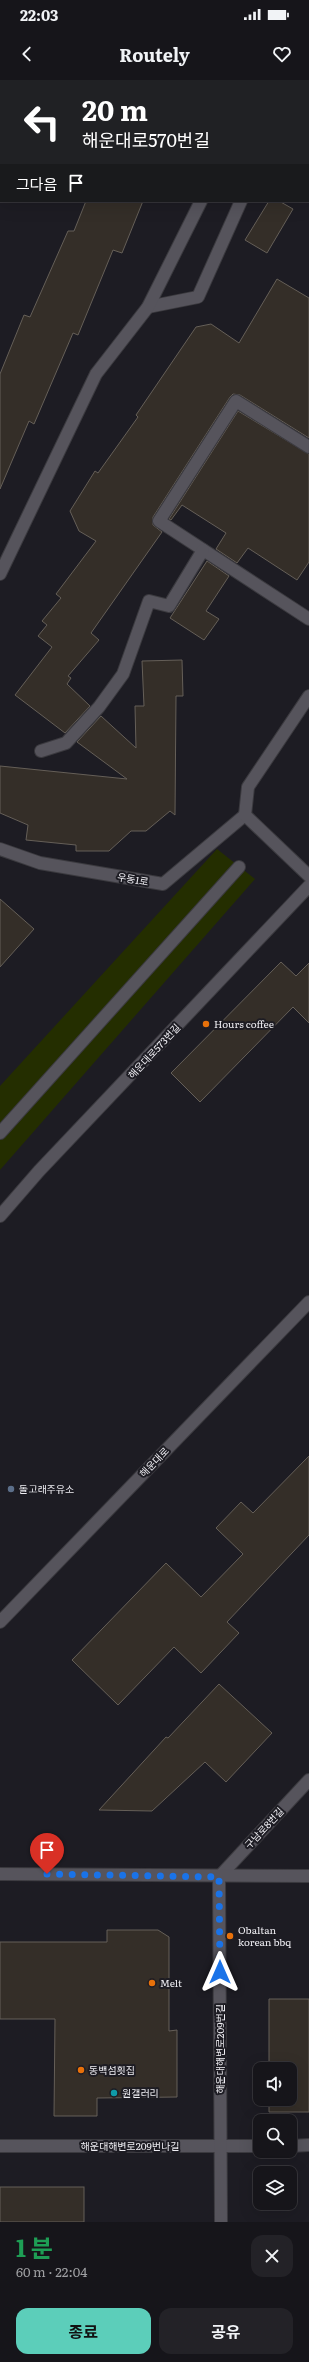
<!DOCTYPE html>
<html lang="ko">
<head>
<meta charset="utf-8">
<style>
	:root { --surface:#16151a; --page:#232227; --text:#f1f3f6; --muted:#9e9fa2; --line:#353439; --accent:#5cceba }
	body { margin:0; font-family:Literata,"Noto Sans KR",serif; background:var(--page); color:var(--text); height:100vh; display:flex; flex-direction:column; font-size:15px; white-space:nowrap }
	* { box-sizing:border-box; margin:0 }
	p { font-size:13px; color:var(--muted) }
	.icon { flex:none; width:22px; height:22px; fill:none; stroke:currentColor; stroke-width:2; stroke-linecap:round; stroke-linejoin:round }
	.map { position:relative; height:2142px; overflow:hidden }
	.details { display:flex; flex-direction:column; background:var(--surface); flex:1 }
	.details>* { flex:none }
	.guide { position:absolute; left:0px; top:0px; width:309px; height:122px; box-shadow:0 4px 16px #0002,0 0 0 1px var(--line); background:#202124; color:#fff; overflow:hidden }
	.controls { position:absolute; left:253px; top:1982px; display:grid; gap:8px }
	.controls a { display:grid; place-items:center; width:44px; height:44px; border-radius:8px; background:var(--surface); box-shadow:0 4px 16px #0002,0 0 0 1px var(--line); font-size:20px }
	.pin { position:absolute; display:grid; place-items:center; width:34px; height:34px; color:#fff; margin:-41px -17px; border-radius:50% 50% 50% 0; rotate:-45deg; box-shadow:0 0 4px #0007 }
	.pin .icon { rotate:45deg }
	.me { position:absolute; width:44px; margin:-22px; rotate:0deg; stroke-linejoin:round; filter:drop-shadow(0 0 3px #0008) }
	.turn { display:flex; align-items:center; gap:14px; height:84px; padding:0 16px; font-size:18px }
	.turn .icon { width:52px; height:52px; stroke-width:2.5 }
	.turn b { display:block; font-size:28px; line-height:34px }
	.then { display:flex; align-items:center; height:38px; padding:0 16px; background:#0003; gap:8px; font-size:15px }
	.round { display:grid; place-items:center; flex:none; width:42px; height:42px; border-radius:12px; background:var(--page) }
	.headline { display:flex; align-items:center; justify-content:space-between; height:68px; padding:0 16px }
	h1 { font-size:24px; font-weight:700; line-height:30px; color:#1e9e55 }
	.action { display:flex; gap:8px; margin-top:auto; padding:8px 16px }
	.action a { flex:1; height:46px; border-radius:12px; background:var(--accent); color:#111; font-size:16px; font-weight:700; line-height:46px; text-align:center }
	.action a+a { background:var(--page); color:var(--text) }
	.status { display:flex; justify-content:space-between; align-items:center; height:28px; padding:0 20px; background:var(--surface); direction:ltr }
	.status svg { height:11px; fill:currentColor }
	header { display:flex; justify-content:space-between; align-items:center; height:52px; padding:0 16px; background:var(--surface); font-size:18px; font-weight:700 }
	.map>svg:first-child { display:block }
	.green { fill:#242e00 }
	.building { fill:#342e28; stroke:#655f58 }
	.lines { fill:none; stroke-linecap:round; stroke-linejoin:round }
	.service-casing { stroke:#3b3a3f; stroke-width:14 }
	.pedestrian-casing { stroke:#3b3a3f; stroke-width:14 }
	.minor-casing { stroke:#3b3a3f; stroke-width:14 }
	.tertiary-casing { stroke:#3b3a3f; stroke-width:14 }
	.secondary-casing { stroke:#3b3a3f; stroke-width:14 }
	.service { stroke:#56545c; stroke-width:12 }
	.pedestrian { stroke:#56545c; stroke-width:12 }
	.minor { stroke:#56545c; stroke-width:12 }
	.tertiary { stroke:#56545c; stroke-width:12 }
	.secondary { stroke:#56545c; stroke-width:12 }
	.route { stroke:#1a73e8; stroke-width:7; stroke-dasharray:0 12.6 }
	.food-dot { fill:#e8710a; stroke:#1d1c23; stroke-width:1.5 }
	.service-dot { fill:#5c6f8a; stroke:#1d1c23; stroke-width:1.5 }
	.culture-dot { fill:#0f9aa8; stroke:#1d1c23; stroke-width:1.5 }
	.labels { text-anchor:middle; stroke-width:4; stroke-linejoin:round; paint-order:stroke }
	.street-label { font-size:10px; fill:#efeef3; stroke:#1d1c23 }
	.poi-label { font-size:10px; fill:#efeef3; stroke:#1d1c23; text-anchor:start }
</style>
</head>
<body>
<div class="status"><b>22:03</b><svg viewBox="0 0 49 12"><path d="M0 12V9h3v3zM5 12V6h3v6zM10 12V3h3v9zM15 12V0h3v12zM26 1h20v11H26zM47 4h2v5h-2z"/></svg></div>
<header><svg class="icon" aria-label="back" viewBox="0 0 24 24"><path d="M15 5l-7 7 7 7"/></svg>Routely<svg class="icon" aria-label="heart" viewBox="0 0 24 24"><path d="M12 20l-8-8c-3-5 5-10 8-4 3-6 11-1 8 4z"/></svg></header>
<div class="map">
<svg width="309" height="2142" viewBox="0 0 309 2142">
	<rect width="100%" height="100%" fill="#1d1c23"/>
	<path class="green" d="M 217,769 L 255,799 L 0,1090 L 0,1006 Z"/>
	<g class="building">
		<path d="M 86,121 L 143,121 L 122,173 L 113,170 L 78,255 L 73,253 L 34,344 L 29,341 L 0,409 L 0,294 L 24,235 L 30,237 L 68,151 L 74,151 Z"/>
		<path d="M 269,121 L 279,121 L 293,129 L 267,173 L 245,160 Z"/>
		<path d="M 277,199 L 309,218 L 309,358 L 240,315 L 233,314 L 230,317 L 153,437 L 153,445 L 162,452 L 91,553 L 99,560 L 68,596 L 71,598 L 67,604 L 90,626 L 65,653 L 15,615 L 52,567 L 38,556 L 47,545 L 42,541 L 61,518 L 56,514 L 96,461 L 79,451 L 70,431 L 95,391 L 98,393 L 138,337 L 136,335 L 196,247 L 211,244 L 239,263 Z"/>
		<path d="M 238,331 L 309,374 L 309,482 L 297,500 L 248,468 L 237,483 L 216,469 L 226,453 L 182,425 L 171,440 L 169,439 Z"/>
		<path d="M 207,481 L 229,496 L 206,531 L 219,539 L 204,560 L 170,538 Z"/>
		<path d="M 182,580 L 183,616 L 176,616 L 175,735 L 170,731 L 146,751 L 131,751 L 109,771 L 76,771 L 76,765 L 26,760 L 28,745 L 0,733 L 0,686 L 127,699 L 77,662 L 101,636 L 136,668 L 135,626 L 144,626 L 142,581 Z"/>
		<path d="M 0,819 L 34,849 L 0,887 Z"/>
		<path d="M 281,882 L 296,896 L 309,883 L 309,943 L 293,927 L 200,1022 L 171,993 Z"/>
		<path d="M 309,1376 L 309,1455 L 227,1542 L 239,1553 L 201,1593 L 174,1567 L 118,1625 L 72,1580 L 166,1483 L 201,1517 L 243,1474 L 216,1448 L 241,1422 L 253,1433 Z"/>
		<path d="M 219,1604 L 272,1653 L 226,1702 L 205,1682 L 152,1731 L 99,1730 L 166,1657 L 168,1658 Z"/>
		<path d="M 107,1850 L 158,1850 L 169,1857 L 169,1951 L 177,1950 L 177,2017 L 97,2018 L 97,2036 L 54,2036 L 55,1939 L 0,1939 L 0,1862 L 107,1862 Z"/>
		<path d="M 269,1919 L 309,1919 L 309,2032 L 269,2032 L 269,2019 L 290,2019 L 290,1989 L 269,1989 Z"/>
		<rect x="0" y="2107" width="84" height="35"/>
	</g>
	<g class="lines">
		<defs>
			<g id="service">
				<path d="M 148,227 L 198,217 L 241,121"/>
				<path d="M 309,367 L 236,321 L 159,441 L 309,539"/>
				<path d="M 0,494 L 96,294 L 148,227 L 201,121"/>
				<path d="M 41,671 L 66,663 L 99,627 L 123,594 L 149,521 L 169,526 L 203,470"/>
				<path d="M 0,769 L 40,783 L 163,804 L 245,735"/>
			</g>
			<path id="pedestrian" d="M 0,1053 L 239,787"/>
			<g id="minor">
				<path d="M 0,1136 L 39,1091 L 309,806"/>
				<path d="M 0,2066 L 260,2066"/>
				<path d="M 290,2066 L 309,2065"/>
				<path d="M 221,2142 L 219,1797 L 309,1700"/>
			</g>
			<g id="tertiary">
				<path d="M 309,616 L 248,707 L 245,735 L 309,796"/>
				<path d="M 0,1794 L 309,1796"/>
			</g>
			<path id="secondary" d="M 0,1542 L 309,1222"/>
		</defs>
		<use href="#service" class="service-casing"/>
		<use href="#pedestrian" class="pedestrian-casing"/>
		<use href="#minor" class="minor-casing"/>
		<use href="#tertiary" class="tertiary-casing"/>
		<use href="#secondary" class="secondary-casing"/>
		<use href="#service" class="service"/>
		<use href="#pedestrian" class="pedestrian"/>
		<use href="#minor" class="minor"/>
		<use href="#tertiary" class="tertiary"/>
		<use href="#secondary" class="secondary"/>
	</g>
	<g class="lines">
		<path class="route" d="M 47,1794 L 219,1797 L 220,1892"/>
	</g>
	<g class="food-dot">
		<circle cx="206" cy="944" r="4"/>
		<circle cx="230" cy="1856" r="4"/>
		<circle cx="152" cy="1903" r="4"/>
		<circle cx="81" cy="1990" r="4"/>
	</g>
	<circle class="service-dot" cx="11" cy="1409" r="4"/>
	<circle class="culture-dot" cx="114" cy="2013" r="4"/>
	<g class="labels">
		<g class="street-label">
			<text transform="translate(133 799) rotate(10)" y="4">우동1로</text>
			<text transform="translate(154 971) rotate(-47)" y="4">해운대로573번길</text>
			<text transform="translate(154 1382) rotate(-46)" y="4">해운대로</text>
			<text transform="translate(264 1748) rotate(-47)" y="4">구남로8번길</text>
			<text transform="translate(220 1969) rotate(-90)" y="4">해운대해변로209번길</text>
			<text x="130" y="2070">해운대해변로209번나길</text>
		</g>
		<g class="poi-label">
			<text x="214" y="948">Hours coffee</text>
			<text x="19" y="1413">돌고래주유소</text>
			<text x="238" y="1854">Obaltan<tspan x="238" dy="12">korean bbq</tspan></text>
			<text x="160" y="1907">Melt</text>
			<text x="89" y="1994">동백섬횟집</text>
			<text x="122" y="2017">원갤러리</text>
		</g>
	</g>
</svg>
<div class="controls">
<a><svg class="icon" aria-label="sound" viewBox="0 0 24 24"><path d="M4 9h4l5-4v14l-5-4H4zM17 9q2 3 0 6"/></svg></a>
<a><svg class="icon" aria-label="search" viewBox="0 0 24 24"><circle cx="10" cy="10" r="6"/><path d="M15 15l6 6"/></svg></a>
<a><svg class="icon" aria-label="layers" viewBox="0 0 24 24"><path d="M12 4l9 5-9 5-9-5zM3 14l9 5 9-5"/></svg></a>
</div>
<div class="pin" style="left:47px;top:1794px;background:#d93025"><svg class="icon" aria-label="arrive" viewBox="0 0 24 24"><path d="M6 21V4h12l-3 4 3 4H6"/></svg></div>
<svg class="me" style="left:220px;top:1892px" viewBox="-20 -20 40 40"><path d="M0-17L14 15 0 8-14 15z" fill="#1a73e8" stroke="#fff" stroke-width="4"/></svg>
<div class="guide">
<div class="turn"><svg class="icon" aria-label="left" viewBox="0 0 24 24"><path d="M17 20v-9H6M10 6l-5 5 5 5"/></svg><div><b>20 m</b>해운대로570번길</div></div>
<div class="then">그다음<svg class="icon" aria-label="arrive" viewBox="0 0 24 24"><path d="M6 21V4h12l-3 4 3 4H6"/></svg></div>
</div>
</div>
<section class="details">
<div class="headline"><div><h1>1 분</h1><p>60 m · 22:04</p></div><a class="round"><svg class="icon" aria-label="close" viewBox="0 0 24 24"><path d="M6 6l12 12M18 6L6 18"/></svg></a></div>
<div class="action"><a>종료</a><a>공유</a></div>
</section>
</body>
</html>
